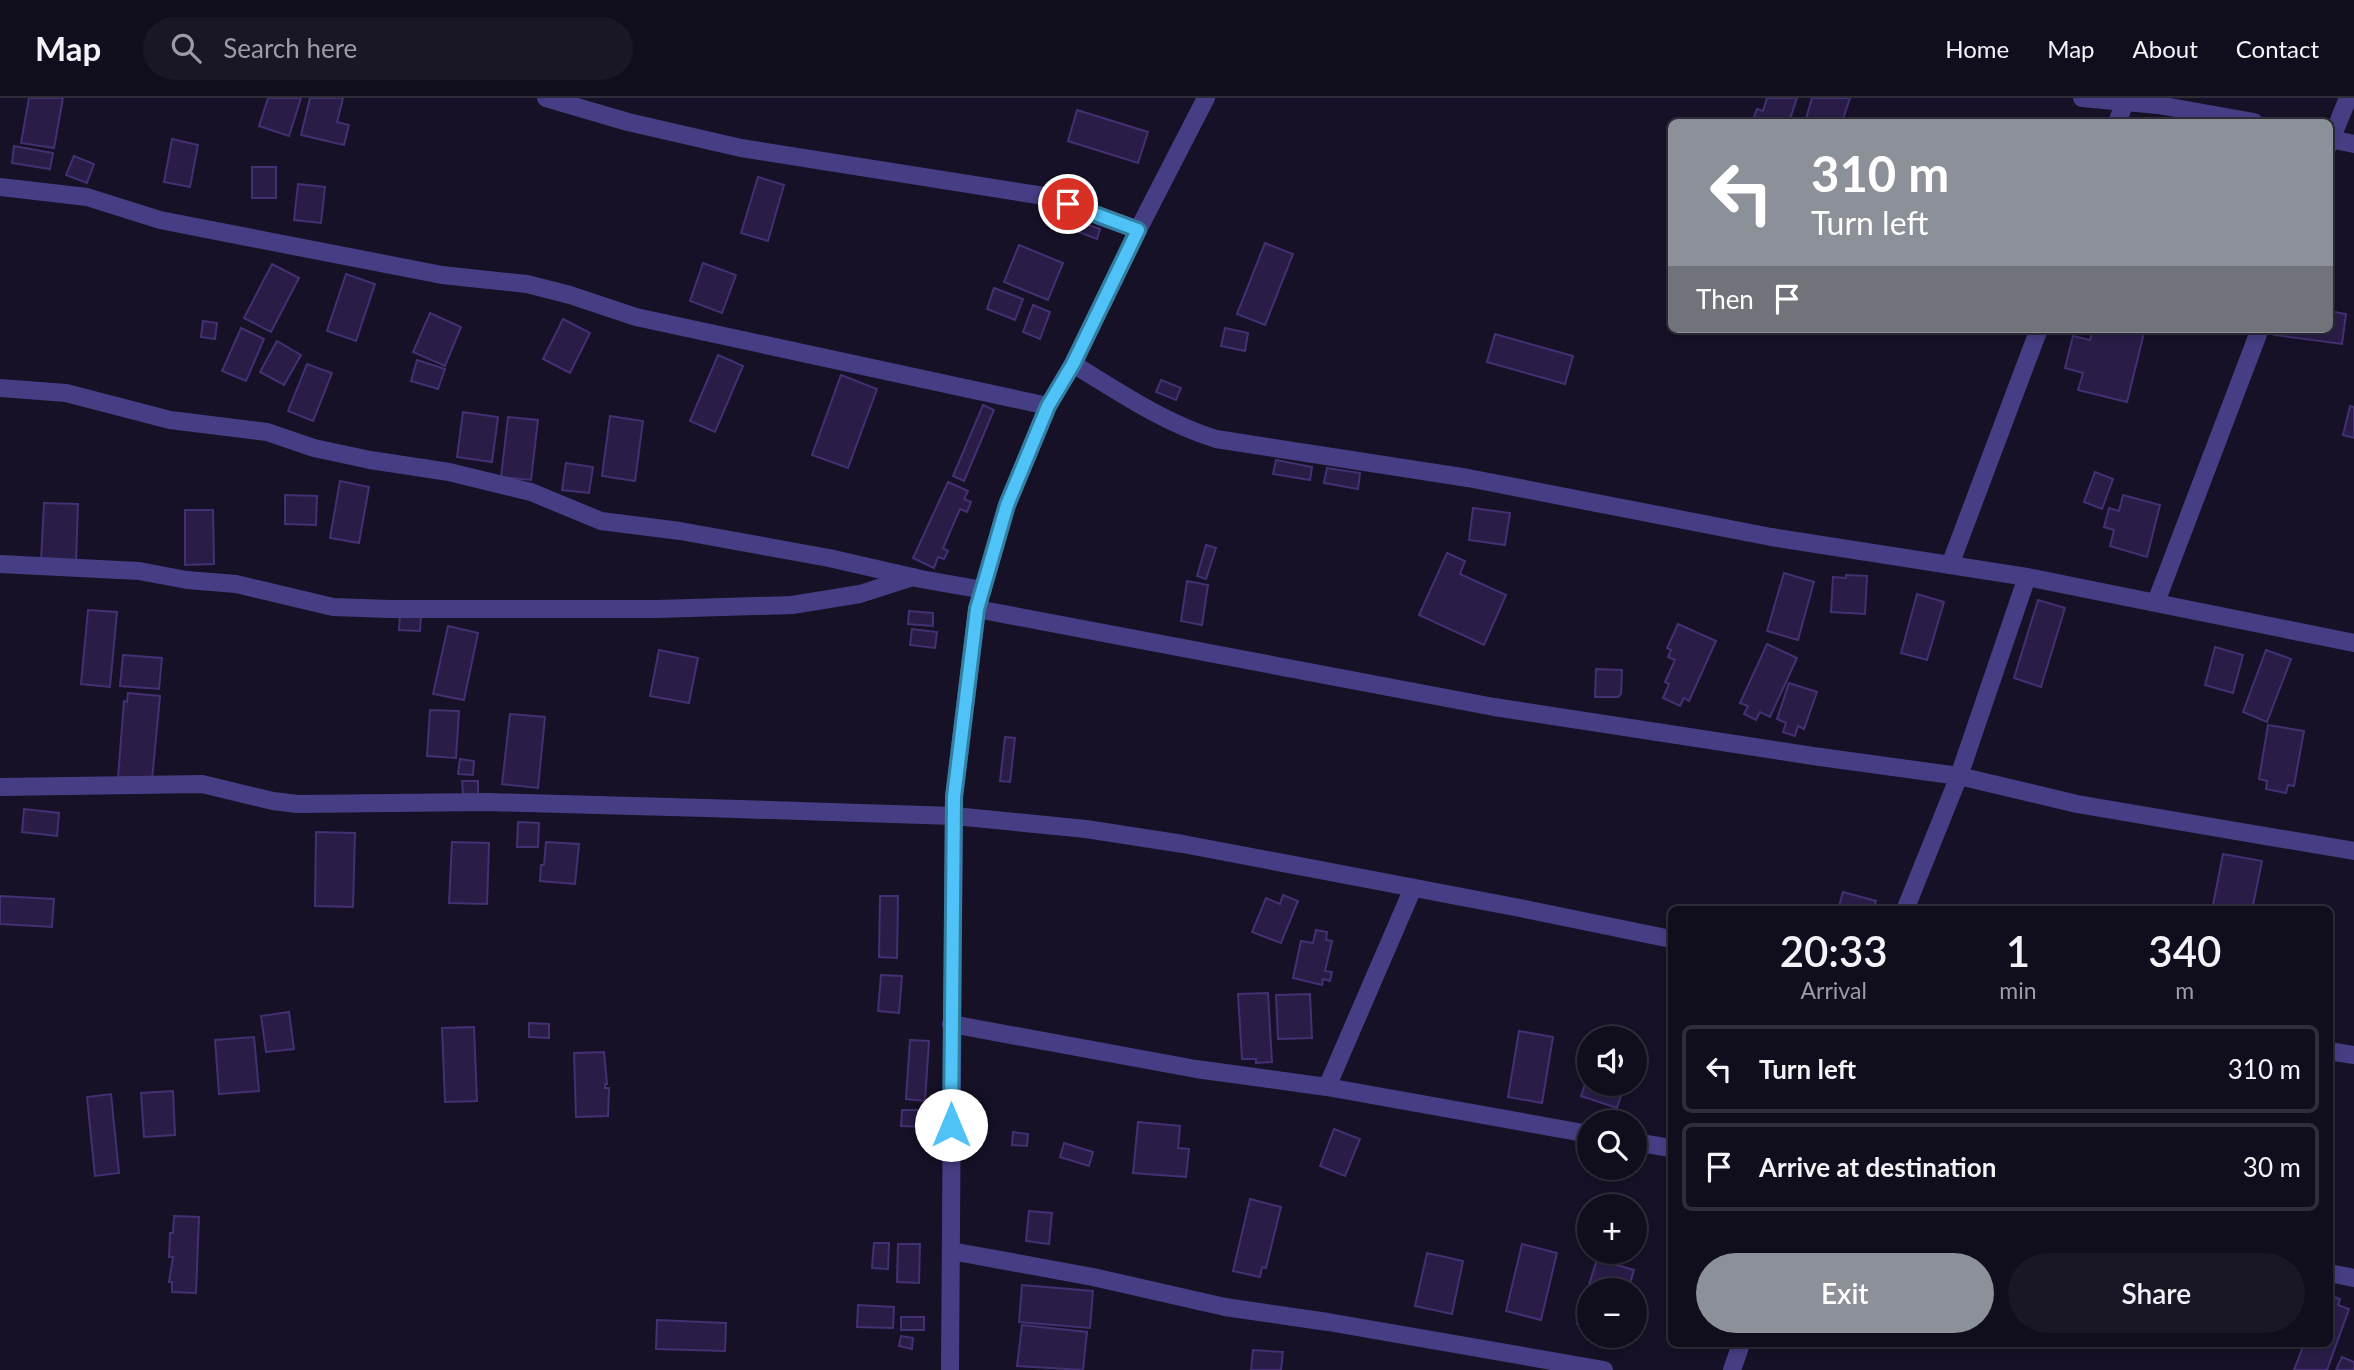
<!DOCTYPE html>
<html lang="en">
<head>
<meta charset="utf-8">
<style>
	:root { --surface:#100d1d; --page:#191626; --text:#f1f3f6; --muted:#9c9ca4; --line:#302d3b; --accent:#8c9099 }
	body { margin:0; font-family:Lato,sans-serif; background:var(--page); color:var(--text); height:100vh; display:flex; flex-direction:column; font-size:26px; white-space:nowrap }
	* { box-sizing:border-box; margin:0 }
	p { font-size:23px; color:var(--muted) }
	.icon { flex:none; width:38px; height:38px; fill:none; stroke:currentColor; stroke-width:2; stroke-linecap:round; stroke-linejoin:round }
	.map { position:relative; flex:1; overflow:hidden }
	.details { position:absolute; left:1668px; top:808px; width:665px; height:441px; display:flex; flex-direction:column; background:var(--surface); border-radius:10px; box-shadow:0 4px 10px #0003,0 0 0 2px var(--line) }
	.details>* { flex:none }
	.banner { position:absolute; left:1668px; top:21px; width:665px; height:214px; border-radius:10px; box-shadow:0 4px 10px #0003,0 0 0 2px var(--line); background:#8c9099; color:#fff; overflow:hidden }
	.buttons { position:absolute; left:1577px; top:928px; display:grid; gap:14px }
	.buttons a { display:grid; place-items:center; width:70px; height:70px; border-radius:50%; background:var(--surface); box-shadow:0 4px 10px #0003,0 0 0 2px var(--line); font-size:35px }
	.pin { position:absolute; display:grid; place-items:center; width:60px; height:60px; color:#fff; margin:-30px; border:4px solid #fff; border-radius:50%; box-shadow:0 2px 7px #0007 }
	.me { position:absolute; width:77px; margin:-38px; rotate:0deg; stroke-linejoin:round; filter:drop-shadow(0 0 5px #0008) }
	.turn { display:flex; align-items:center; gap:24px; height:147px; padding:0 28px; font-size:32px }
	.turn .icon { width:91px; height:91px; stroke-width:2.5 }
	.turn b { display:block; font-size:49px; line-height:60px }
	.then { display:flex; align-items:center; height:66px; padding:0 28px; background:#0003; gap:14px; font-size:26px }
	.eta { display:flex; justify-content:space-evenly; align-items:center; height:119px; text-align:center }
	.eta b { font-size:42px; font-weight:600; line-height:49px }
	.button { display:flex; gap:14px; margin-top:auto; padding:14px 28px }
	.button a { flex:1; height:80px; border-radius:42px; background:var(--accent); color:#fff; font-size:28px; font-weight:600; line-height:80px; text-align:center }
	.button a+a { background:var(--page); color:var(--text) }
	ul { padding:0; list-style:none }
	li { display:flex; align-items:center; gap:21px; height:88px; margin:0 14px 10px; padding:0 14px; border:4px solid var(--line); border-radius:10px }
	li div { flex:1 }
	li b { display:block; font-size:26px }
	li em { font-style:normal }
	header { display:flex; align-items:center; gap:42px; box-sizing:border-box; height:98px; padding:0 35px; background:var(--surface); border-bottom:2px solid var(--line) }
	header strong { font-size:33px }
	nav { display:flex; gap:38px; margin-inline-start:auto; font-size:24px }
	.search { width:490px; height:63px; background:var(--page); display:flex; align-items:center; gap:18px; box-sizing:border-box; padding:0 24px; border-radius:38px; color:var(--muted); font-size:26px }
	.map>svg:first-child { display:block }
	.building { fill:#291d47; stroke:#433072; stroke-width:2 }
	.lines { fill:none; stroke-linecap:round; stroke-linejoin:round }
	.minor { stroke:#463e84; stroke-width:18 }
	.route-casing { stroke:#337fa1; stroke-width:18 }
	.route { stroke:#4fc3f7; stroke-width:12 }
</style>
</head>
<body>
<header>
<strong>Map</strong>
<div class="search"><svg class="icon" aria-label="search" viewBox="0 0 24 24"><circle cx="10" cy="10" r="6"/><path d="M15 15l6 6"/></svg>Search here</div>
<nav><a>Home</a><a>Map</a><a>About</a><a>Contact</a></nav>
</header>
<div class="map">
<svg width="2354" height="1272" viewBox="0 0 2354 1272">
	<rect width="100%" height="100%" fill="#161127"/>
	<g class="building">
		<path d="M 29,0 L 63,0 L 54,50 L 21,45 Z"/>
		<path d="M 268,0 L 301,0 L 289,38 L 259,28 Z"/>
		<path d="M 310,0 L 343,0 L 337,24 L 349,27 L 344,47 L 301,37 Z"/>
		<path d="M 1767,0 L 1797,0 L 1789,24 L 1752,24 L 1757,11 L 1763,13 Z"/>
		<path d="M 1812,0 L 1850,0 L 1842,24 L 1805,24 Z"/>
		<path d="M 1077,12 L 1148,34 L 1138,65 L 1068,43 Z"/>
		<path d="M 172,41 L 198,47 L 190,89 L 164,84 Z"/>
		<path d="M 14,48 L 53,55 L 50,71 L 12,65 Z"/>
		<path d="M 74,58 L 94,66 L 87,85 L 66,77 Z"/>
		<rect x="252" y="69" width="24" height="31"/>
		<path d="M 758,79 L 784,87 L 768,143 L 741,135 Z"/>
		<path d="M 298,86 L 325,89 L 321,125 L 294,122 Z"/>
		<path d="M 1068,120 L 1100,131 L 1097,141 L 1065,129 Z"/>
		<path d="M 1265,145 L 1293,156 L 1265,227 L 1237,216 Z"/>
		<path d="M 1019,147 L 1063,165 L 1048,202 L 1004,184 Z"/>
		<path d="M 703,165 L 736,177 L 722,215 L 690,203 Z"/>
		<path d="M 272,166 L 299,180 L 271,234 L 244,220 Z"/>
		<path d="M 346,176 L 375,186 L 356,243 L 327,233 Z"/>
		<path d="M 994,190 L 1023,201 L 1015,222 L 987,211 Z"/>
		<path d="M 1033,207 L 1050,214 L 1040,241 L 1023,234 Z"/>
		<path d="M 2329,213 L 2346,216 L 2342,246 L 2274,237 L 2275,231 L 2329,231 Z"/>
		<path d="M 430,215 L 461,229 L 445,268 L 413,254 Z"/>
		<path d="M 563,221 L 590,235 L 570,275 L 543,261 Z"/>
		<path d="M 203,223 L 217,225 L 215,241 L 201,239 Z"/>
		<path d="M 241,230 L 264,241 L 246,283 L 222,273 Z"/>
		<path d="M 1225,230 L 1248,235 L 1245,253 L 1221,248 Z"/>
		<path d="M 2093,231 L 2127,231 L 2144,235 L 2127,304 L 2078,292 L 2083,275 L 2065,270 L 2073,238 L 2090,242 Z"/>
		<path d="M 1495,236 L 1573,258 L 1565,286 L 1487,264 Z"/>
		<path d="M 277,243 L 301,257 L 284,287 L 260,274 Z"/>
		<path d="M 718,257 L 743,268 L 715,334 L 690,323 Z"/>
		<path d="M 417,262 L 445,271 L 438,291 L 411,283 Z"/>
		<path d="M 307,266 L 332,275 L 313,323 L 288,313 Z"/>
		<path d="M 841,277 L 877,291 L 848,370 L 812,357 Z"/>
		<path d="M 1161,282 L 1181,290 L 1176,302 L 1156,294 Z"/>
		<path d="M 983,307 L 994,312 L 964,383 L 953,378 Z"/>
		<path d="M 2350,308 L 2354,309 L 2354,340 L 2343,337 Z"/>
		<path d="M 463,314 L 498,319 L 492,364 L 457,359 Z"/>
		<path d="M 610,318 L 643,323 L 635,383 L 602,378 Z"/>
		<path d="M 508,319 L 538,322 L 531,382 L 501,379 Z"/>
		<path d="M 1276,362 L 1312,369 L 1310,382 L 1273,376 Z"/>
		<path d="M 566,365 L 593,369 L 589,395 L 562,392 Z"/>
		<path d="M 1327,370 L 1360,375 L 1358,391 L 1324,385 Z"/>
		<path d="M 2095,374 L 2113,381 L 2102,411 L 2084,404 Z"/>
		<path d="M 340,383 L 369,389 L 359,445 L 330,440 Z"/>
		<path d="M 948,384 L 968,393 L 964,401 L 971,404 L 967,414 L 960,411 L 943,450 L 948,453 L 944,461 L 938,459 L 934,470 L 913,460 Z"/>
		<path d="M 285,397 L 317,398 L 316,427 L 285,426 Z"/>
		<path d="M 2123,397 L 2160,407 L 2147,459 L 2110,448 L 2114,432 L 2104,429 L 2109,410 L 2119,413 Z"/>
		<path d="M 44,405 L 78,406 L 76,465 L 41,463 Z"/>
		<path d="M 1473,410 L 1510,415 L 1505,447 L 1469,442 Z"/>
		<path d="M 185,412 L 213,412 L 214,466 L 185,467 Z"/>
		<path d="M 1206,447 L 1216,450 L 1206,481 L 1197,478 Z"/>
		<path d="M 1447,455 L 1465,463 L 1460,476 L 1506,497 L 1484,547 L 1419,517 Z"/>
		<path d="M 1784,475 L 1814,484 L 1798,542 L 1767,533 Z"/>
		<path d="M 1846,477 L 1867,478 L 1865,516 L 1831,514 L 1833,479 L 1846,480 Z"/>
		<path d="M 1187,483 L 1208,487 L 1202,527 L 1181,523 Z"/>
		<path d="M 1917,496 L 1944,504 L 1927,562 L 1901,555 Z"/>
		<path d="M 2038,502 L 2065,510 L 2041,589 L 2014,580 Z"/>
		<path d="M 88,512 L 117,514 L 110,589 L 81,586 Z"/>
		<path d="M 909,513 L 933,515 L 933,528 L 908,526 Z"/>
		<path d="M 400,516 L 421,518 L 420,533 L 399,532 Z"/>
		<path d="M 1678,526 L 1716,543 L 1689,603 L 1684,600 L 1680,608 L 1663,600 L 1669,586 L 1665,584 L 1675,562 L 1668,559 L 1671,552 L 1667,550 Z"/>
		<path d="M 448,528 L 478,535 L 464,602 L 433,596 Z"/>
		<path d="M 912,531 L 937,534 L 935,550 L 910,547 Z"/>
		<path d="M 1767,546 L 1797,560 L 1770,619 L 1760,614 L 1756,622 L 1744,616 L 1748,608 L 1740,605 Z"/>
		<path d="M 2215,549 L 2243,557 L 2233,595 L 2205,587 Z"/>
		<path d="M 659,552 L 698,560 L 689,605 L 650,598 Z"/>
		<path d="M 2266,552 L 2291,561 L 2267,624 L 2243,614 Z"/>
		<path d="M 123,557 L 162,560 L 159,591 L 120,588 Z"/>
		<path d="M 1596,571 L 1622,572 L 1621,596 L 1618,599 L 1595,599 Z"/>
		<path d="M 1789,585 L 1817,594 L 1804,631 L 1798,628 L 1795,638 L 1783,634 L 1786,625 L 1777,621 Z"/>
		<path d="M 128,595 L 160,598 L 152,682 L 118,680 L 124,603 L 127,604 Z"/>
		<path d="M 430,612 L 459,613 L 456,660 L 427,658 Z"/>
		<path d="M 510,616 L 545,619 L 538,690 L 502,686 Z"/>
		<path d="M 2268,627 L 2304,633 L 2294,688 L 2288,687 L 2286,695 L 2266,691 L 2267,683 L 2259,681 Z"/>
		<path d="M 1005,639 L 1015,640 L 1010,684 L 1000,683 Z"/>
		<path d="M 460,661 L 474,663 L 473,677 L 458,676 Z"/>
		<path d="M 462,683 L 478,683 L 478,696 L 463,696 Z"/>
		<path d="M 24,711 L 59,715 L 57,738 L 22,734 Z"/>
		<path d="M 518,724 L 539,725 L 538,749 L 517,749 Z"/>
		<path d="M 316,734 L 355,735 L 353,809 L 315,808 Z"/>
		<path d="M 452,744 L 489,745 L 487,806 L 449,805 Z"/>
		<path d="M 546,744 L 579,746 L 575,786 L 540,783 L 541,767 L 544,767 Z"/>
		<path d="M 2223,756 L 2262,763 L 2252,812 L 2212,812 Z"/>
		<path d="M 1843,794 L 1876,803 L 1873,812 L 1838,812 Z"/>
		<path d="M 1283,797 L 1298,803 L 1281,845 L 1252,834 L 1266,800 L 1280,806 Z"/>
		<path d="M 0,798 L 54,801 L 52,829 L 0,826 Z"/>
		<path d="M 880,798 L 898,798 L 897,860 L 879,859 Z"/>
		<path d="M 1316,832 L 1327,834 L 1326,842 L 1332,843 L 1325,873 L 1332,874 L 1330,883 L 1323,881 L 1322,887 L 1293,880 L 1301,843 L 1313,845 Z"/>
		<path d="M 881,877 L 902,878 L 899,915 L 878,913 Z"/>
		<path d="M 1268,895 L 1272,964 L 1256,965 L 1256,961 L 1242,961 L 1238,896 Z"/>
		<path d="M 1310,896 L 1312,940 L 1278,941 L 1276,897 Z"/>
		<path d="M 289,914 L 294,951 L 266,954 L 261,918 Z"/>
		<path d="M 529,925 L 549,926 L 549,940 L 529,939 Z"/>
		<path d="M 474,929 L 477,1003 L 445,1004 L 442,930 Z"/>
		<path d="M 1519,933 L 1553,939 L 1542,1005 L 1508,999 Z"/>
		<path d="M 254,939 L 259,993 L 219,996 L 215,942 Z"/>
		<path d="M 910,942 L 929,943 L 925,1003 L 906,1001 Z"/>
		<path d="M 604,954 L 607,986 L 605,986 L 605,990 L 609,990 L 608,1018 L 576,1019 L 574,955 Z"/>
		<path d="M 1589,974 L 1589,985 L 1625,985 L 1617,1010 L 1581,998 Z"/>
		<path d="M 173,993 L 175,1037 L 144,1039 L 141,995 Z"/>
		<path d="M 111,996 L 119,1075 L 95,1078 L 87,999 Z"/>
		<path d="M 902,1012 L 928,1012 L 928,1029 L 901,1028 Z"/>
		<path d="M 1138,1024 L 1180,1028 L 1178,1050 L 1189,1051 L 1186,1079 L 1133,1075 Z"/>
		<path d="M 1334,1031 L 1360,1041 L 1345,1078 L 1320,1068 Z"/>
		<path d="M 1013,1034 L 1028,1036 L 1027,1048 L 1012,1047 Z"/>
		<path d="M 1064,1045 L 1093,1054 L 1089,1068 L 1060,1059 Z"/>
		<path d="M 1250,1101 L 1281,1109 L 1266,1170 L 1262,1169 L 1260,1179 L 1233,1173 Z"/>
		<path d="M 1029,1113 L 1052,1115 L 1049,1146 L 1026,1143 Z"/>
		<path d="M 174,1118 L 199,1119 L 196,1195 L 172,1194 L 172,1184 L 169,1184 L 173,1159 L 169,1159 L 170,1135 L 173,1135 Z"/>
		<path d="M 874,1145 L 889,1145 L 888,1171 L 872,1170 Z"/>
		<path d="M 898,1146 L 920,1146 L 919,1185 L 897,1184 Z"/>
		<path d="M 1522,1146 L 1557,1155 L 1541,1222 L 1506,1213 Z"/>
		<path d="M 1427,1155 L 1463,1163 L 1452,1216 L 1415,1208 Z"/>
		<path d="M 1597,1161 L 1634,1172 L 1628,1192 L 1589,1192 L 1589,1229 L 1577,1226 Z"/>
		<path d="M 1022,1187 L 1093,1193 L 1090,1230 L 1019,1224 Z"/>
		<path d="M 2329,1197 L 2340,1201 L 2338,1207 L 2349,1211 L 2327,1272 L 2294,1272 L 2304,1246 L 2329,1246 Z"/>
		<path d="M 858,1207 L 894,1209 L 893,1230 L 857,1229 Z"/>
		<rect x="901" y="1219" width="23" height="13"/>
		<path d="M 657,1222 L 726,1225 L 725,1253 L 656,1251 Z"/>
		<path d="M 1022,1227 L 1087,1234 L 1083,1272 L 1017,1268 Z"/>
		<path d="M 901,1238 L 913,1240 L 912,1251 L 899,1248 Z"/>
		<path d="M 1253,1252 L 1283,1254 L 1281,1272 L 1251,1272 Z"/>
		<path d="M 2342,1259 L 2354,1264 L 2354,1272 L 2336,1272 Z"/>
	</g>
	<g class="lines">
		<g class="minor">
			<path d="M 546,0 L 628,24 L 741,50 L 1044,98 L 1138,132"/>
			<path d="M 2082,0 L 2158,7 L 2254,24"/>
			<path d="M 2117,24 L 2127,0"/>
			<path d="M 2329,41 L 2354,46"/>
			<path d="M 2329,47 L 2348,0"/>
			<path d="M 0,89 L 87,99 L 160,122 L 442,177 L 527,186 L 570,197 L 636,219 L 1048,308"/>
			<path d="M 1073,266 C 1119,294 1164,325 1216,341 L 1468,380 L 1771,439 L 2027,479 L 2354,545"/>
			<path d="M 0,290 L 66,295 L 170,322 L 267,334 L 314,350 L 370,362 L 449,374 L 531,394 L 601,423 L 680,433 L 829,460 L 921,481 L 983,492"/>
			<path d="M 0,466 L 139,473 L 187,482 L 236,486 L 333,509 L 390,511 L 657,511 L 792,507 L 860,496 L 913,479"/>
			<path d="M 1950,467 L 2039,231"/>
			<path d="M 2156,504 L 2260,231"/>
			<path d="M 977,511 L 1494,609 L 1813,658 L 1959,678 L 2077,706 L 2354,753"/>
			<path d="M 0,689 L 202,686 L 273,703 L 298,706 L 487,704 L 706,710 L 954,718 L 1086,731 L 1183,746 L 1520,810 L 1671,841"/>
			<path d="M 1905,812 L 1959,678 L 2027,479"/>
			<path d="M 951,926 L 1196,971 L 1327,989 L 1589,1036"/>
			<path d="M 2329,953 L 2354,957"/>
			<path d="M 1327,989 L 1413,790"/>
			<path d="M 1634,1044 L 1671,1050"/>
			<path d="M 951,1153 L 1093,1179 L 1225,1209 L 1328,1224 L 1604,1272"/>
			<path d="M 2329,1175 L 2354,1180"/>
			<path d="M 950,1272 L 954,699 L 977,511 L 1007,407 L 1048,308 L 1073,266 L 1138,132 L 1206,0"/>
			<path d="M 1732,1272 L 1741,1246"/>
		</g>
	</g>
	<g class="lines">
		<defs>
			<path id="route" d="M 951,1027 L 954,699 L 977,511 L 1007,407 L 1048,308 L 1073,266 L 1138,132 L 1068,106"/>
		</defs>
		<use href="#route" class="route-casing"/>
		<use href="#route" class="route"/>
	</g>
</svg>
<div class="buttons">
<a><svg class="icon" aria-label="sound" viewBox="0 0 24 24"><path d="M4 9h4l5-4v14l-5-4H4zM17 9q2 3 0 6"/></svg></a>
<a><svg class="icon" aria-label="search" viewBox="0 0 24 24"><circle cx="10" cy="10" r="6"/><path d="M15 15l6 6"/></svg></a>
<a>+</a>
<a>−</a>
</div>
<div class="pin" style="left:1068px;top:106px;background:#d93025"><svg class="icon" aria-label="arrive" viewBox="0 0 24 24"><path d="M6 21V4h12l-3 4 3 4H6"/></svg></div>
<svg class="me" style="left:951px;top:1027px" viewBox="-20 -20 40 40"><circle r="19" fill="#fff"/><path d="M0-13L10 11 0 6-10 11z" fill="#4fc3f7"/></svg>
<div class="banner">
<div class="turn"><svg class="icon" aria-label="left" viewBox="0 0 24 24"><path d="M17 20v-9H6M10 6l-5 5 5 5"/></svg><div><b>310 m</b>Turn left</div></div>
<div class="then">Then<svg class="icon" aria-label="arrive" viewBox="0 0 24 24"><path d="M6 21V4h12l-3 4 3 4H6"/></svg></div>
</div>
<section class="details">
<div class="eta">
<div><b>20:33</b><p>Arrival</p></div>
<div><b>1</b><p>min</p></div>
<div><b>340</b><p>m</p></div>
</div>
<ul>
<li><svg class="icon" aria-label="left" viewBox="0 0 24 24"><path d="M17 20v-9H6M10 6l-5 5 5 5"/></svg><div><b>Turn left</b></div><em>310 m</em></li>
<li><svg class="icon" aria-label="arrive" viewBox="0 0 24 24"><path d="M6 21V4h12l-3 4 3 4H6"/></svg><div><b>Arrive at destination</b></div><em>30 m</em></li>
</ul>
<div class="button"><a>Exit</a><a>Share</a></div>
</section>
</div>
</body>
</html>
